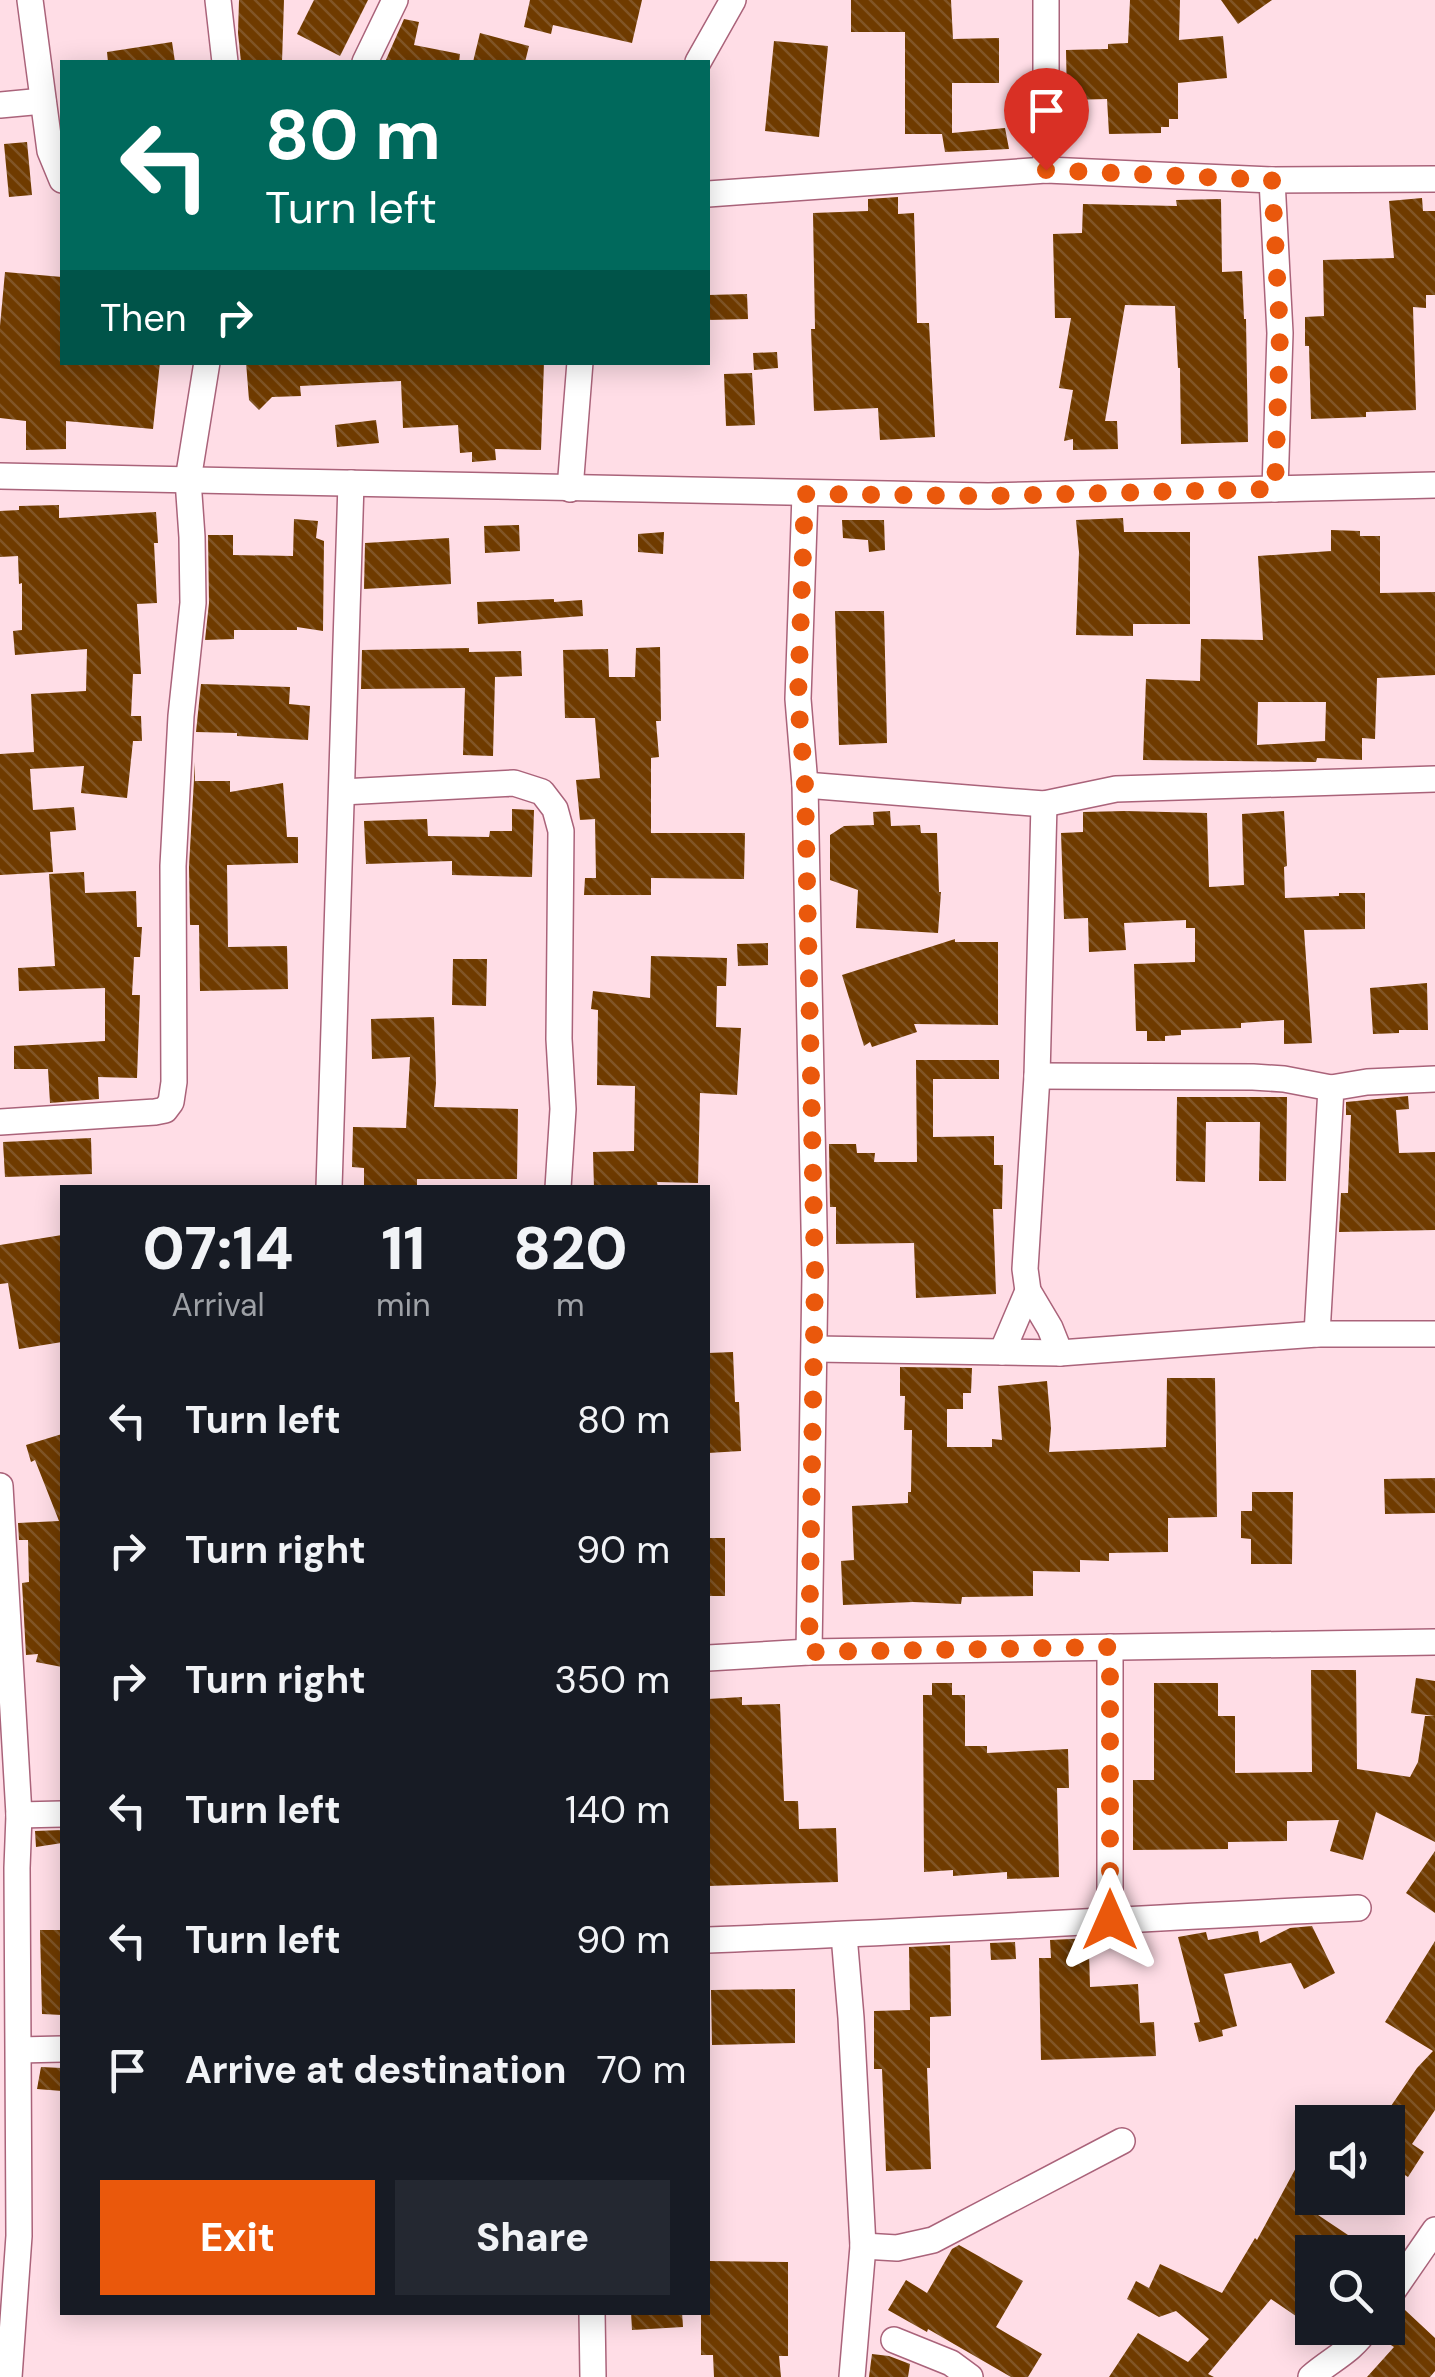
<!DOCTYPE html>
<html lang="en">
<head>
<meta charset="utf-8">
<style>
	:root { --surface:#171b24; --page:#242831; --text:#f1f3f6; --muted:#9ea1a6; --accent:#ea580c }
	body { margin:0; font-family:"DM Sans",sans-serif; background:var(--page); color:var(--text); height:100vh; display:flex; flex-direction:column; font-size:38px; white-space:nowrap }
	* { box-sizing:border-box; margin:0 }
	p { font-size:32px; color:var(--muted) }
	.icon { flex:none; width:55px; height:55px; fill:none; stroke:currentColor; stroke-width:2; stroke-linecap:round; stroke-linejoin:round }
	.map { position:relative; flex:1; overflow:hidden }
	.details { position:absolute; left:60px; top:1185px; width:650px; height:1130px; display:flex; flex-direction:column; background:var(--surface); border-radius:0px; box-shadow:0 5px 25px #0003 }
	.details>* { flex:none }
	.guide { position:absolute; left:60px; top:60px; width:650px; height:305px; border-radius:0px; box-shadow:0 5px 25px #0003; background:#00695c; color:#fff; overflow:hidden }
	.tools { position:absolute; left:1295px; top:2105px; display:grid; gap:20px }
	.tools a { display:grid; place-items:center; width:110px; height:110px; border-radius:0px; background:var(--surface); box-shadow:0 5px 25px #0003; font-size:50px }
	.pin { position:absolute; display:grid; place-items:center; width:85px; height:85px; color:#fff; margin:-102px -42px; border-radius:50% 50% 50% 0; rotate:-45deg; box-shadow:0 0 10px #0007 }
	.pin .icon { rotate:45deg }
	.me { position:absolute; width:110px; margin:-55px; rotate:0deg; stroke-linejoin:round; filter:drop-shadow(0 0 8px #0008) }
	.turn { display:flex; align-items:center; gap:35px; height:210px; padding:0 40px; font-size:45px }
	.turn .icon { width:130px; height:130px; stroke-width:2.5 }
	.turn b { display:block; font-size:70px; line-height:85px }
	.then { display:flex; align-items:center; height:95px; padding:0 40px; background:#0003; gap:20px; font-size:38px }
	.eta { display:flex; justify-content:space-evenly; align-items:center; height:170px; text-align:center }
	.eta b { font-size:60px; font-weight:800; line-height:70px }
	.primary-button { display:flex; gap:20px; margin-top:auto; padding:20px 40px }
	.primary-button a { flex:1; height:115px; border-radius:0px; background:var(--accent); color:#fff; font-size:40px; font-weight:800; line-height:115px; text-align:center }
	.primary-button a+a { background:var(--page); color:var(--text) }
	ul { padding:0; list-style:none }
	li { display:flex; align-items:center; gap:30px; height:130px; padding:0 40px }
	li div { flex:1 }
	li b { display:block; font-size:38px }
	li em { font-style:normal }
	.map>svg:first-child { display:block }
	.building { fill:url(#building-back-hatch); fill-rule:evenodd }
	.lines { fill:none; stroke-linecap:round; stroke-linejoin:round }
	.minor-casing { stroke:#aa637a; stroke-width:28 }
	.minor { stroke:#fff; stroke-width:25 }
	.route { stroke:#ea580c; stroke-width:18; stroke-dasharray:0 32.4 }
</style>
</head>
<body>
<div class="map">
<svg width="1435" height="2377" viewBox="0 0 1435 2377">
	<defs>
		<pattern id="building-back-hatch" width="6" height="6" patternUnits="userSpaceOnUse" patternTransform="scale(2.5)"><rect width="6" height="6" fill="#6f3b00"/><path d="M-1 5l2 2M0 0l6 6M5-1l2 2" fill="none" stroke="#815527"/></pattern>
	</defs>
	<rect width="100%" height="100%" fill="#ffdde6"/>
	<g class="building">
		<path d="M 239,0 L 284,0 L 282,62 L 241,62 L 238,33 Z"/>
		<path d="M 314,0 L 368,0 L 340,56 L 297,34 Z"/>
		<path d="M 530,0 L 642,0 L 632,43 L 553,25 L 551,34 L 524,27 Z"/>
		<path d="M 851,0 L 951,0 L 953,39 L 999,38 L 999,83 L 952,83 L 952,133 L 1005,128 L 1009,149 L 945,152 L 942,134 L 946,134 L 905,134 L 905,32 L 851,32 Z"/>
		<path d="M 1130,0 L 1180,0 L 1179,40 L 1223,36 L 1227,78 L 1178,83 L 1178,119 L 1169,119 L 1169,127 L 1161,127 L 1161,133 L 1109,134 L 1107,99 L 1067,100 L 1066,50 L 1108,49 L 1108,44 L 1128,43 Z"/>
		<path d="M 1221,0 L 1272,0 L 1238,24 Z"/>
		<path d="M 404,19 L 419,22 L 414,45 L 460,54 L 459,62 L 385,62 Z"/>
		<path d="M 480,33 L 529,46 L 525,62 L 473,62 Z"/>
		<path d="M 774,41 L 828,46 L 819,137 L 765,131 Z"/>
		<path d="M 172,42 L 175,62 L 108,62 L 107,52 Z"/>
		<path d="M 27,142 L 32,195 L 9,197 L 4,144 Z"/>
		<path d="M 898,197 L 898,214 L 914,213 L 917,323 L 929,323 L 935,437 L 880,440 L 878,408 L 814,411 L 811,329 L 815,329 L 813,213 L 868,211 L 868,199 Z"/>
		<path d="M 1422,198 L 1423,211 L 1435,211 L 1435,295 L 1426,295 L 1426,308 L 1413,307 L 1416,410 L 1366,412 L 1366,417 L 1311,419 L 1309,346 L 1305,346 L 1305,317 L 1324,316 L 1323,260 L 1394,258 L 1389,201 Z"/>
		<path d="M 1221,199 L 1222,272 L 1242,271 L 1244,319 L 1246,319 L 1248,442 L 1181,444 L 1180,368 L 1178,368 L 1175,306 L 1125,305 L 1105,421 L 1117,421 L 1118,449 L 1073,450 L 1073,439 L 1064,441 L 1073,390 L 1059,388 L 1071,318 L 1055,318 L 1053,234 L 1082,233 L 1083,204 L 1177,206 L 1176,200 Z"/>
		<path d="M 5,272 L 62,277 L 62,362 L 160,362 L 153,429 L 66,421 L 66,449 L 26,450 L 26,421 L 0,418 L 0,326 Z"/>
		<path d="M 747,294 L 748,319 L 708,320 L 708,295 Z"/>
		<path d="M 777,352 L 778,368 L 754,370 L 753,353 Z"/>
		<path d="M 246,362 L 544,362 L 541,450 L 495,449 L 496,460 L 472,462 L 472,452 L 460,453 L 458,425 L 403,428 L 401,381 L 300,386 L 301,396 L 272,397 L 259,410 L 249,400 Z"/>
		<path d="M 752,373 L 755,425 L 726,426 L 724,374 Z"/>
		<path d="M 376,420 L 379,443 L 337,447 L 335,425 Z"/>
		<path d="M 59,505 L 59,518 L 156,512 L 158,543 L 154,543 L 157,603 L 137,604 L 141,674 L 133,674 L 131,716 L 141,716 L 142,741 L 133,741 L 127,798 L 81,793 L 84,766 L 30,769 L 33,810 L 74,807 L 76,830 L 50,832 L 53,872 L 0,875 L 0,754 L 34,752 L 31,694 L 86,691 L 87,649 L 15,655 L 13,631 L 22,630 L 22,583 L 19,584 L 18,556 L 0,557 L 0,511 L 19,510 L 19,506 Z"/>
		<path d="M 1123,518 L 1124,532 L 1190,532 L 1190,624 L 1133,624 L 1133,636 L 1076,635 L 1079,552 L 1076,520 Z"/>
		<path d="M 294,519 L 318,521 L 316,538 L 324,541 L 323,631 L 297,627 L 297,630 L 234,630 L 234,639 L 205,640 L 209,603 L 208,535 L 233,535 L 233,555 L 293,556 Z"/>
		<path d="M 842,520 L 884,520 L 885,550 L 869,552 L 868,540 L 843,538 Z"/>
		<path d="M 519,525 L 520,551 L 485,553 L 484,526 Z"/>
		<path d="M 1331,530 L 1360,531 L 1360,536 L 1380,536 L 1380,593 L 1435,592 L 1435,675 L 1377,678 L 1375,739 L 1362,738 L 1362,760 L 1317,758 L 1316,762 L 1143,760 L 1146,679 L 1200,681 L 1201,639 L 1263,640 L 1258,556 L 1331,551 ZM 1258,702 L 1326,702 L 1325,741 L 1257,745 Z"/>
		<path d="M 664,532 L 663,554 L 638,552 L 638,534 Z"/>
		<path d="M 449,538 L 451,584 L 364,589 L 365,543 Z"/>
		<path d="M 554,599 L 554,602 L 582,600 L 583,616 L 478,624 L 477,602 Z"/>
		<path d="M 835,611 L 884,611 L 887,743 L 839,745 Z"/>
		<path d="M 660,647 L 661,721 L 656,721 L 659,757 L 651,758 L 651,833 L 745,833 L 744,879 L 651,878 L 651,895 L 584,895 L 585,878 L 596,878 L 595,819 L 580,820 L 576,780 L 600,778 L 595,718 L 565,718 L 563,650 L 608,649 L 609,677 L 635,677 L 636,648 Z"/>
		<path d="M 469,648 L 469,652 L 521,651 L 522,676 L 495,677 L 493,756 L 463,755 L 465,688 L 361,689 L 362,650 Z"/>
		<path d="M 201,684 L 290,687 L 289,704 L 310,706 L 308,740 L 237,736 L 237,733 L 196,732 Z"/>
		<path d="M 195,762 L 195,781 L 230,781 L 230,792 L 283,783 L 287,837 L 298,837 L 298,863 L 227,865 L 228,947 L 287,946 L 288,989 L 200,991 L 199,925 L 190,925 L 189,866 Z"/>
		<path d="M 512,809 L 534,810 L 532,877 L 452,875 L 452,861 L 366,864 L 364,821 L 427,819 L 428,836 L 489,837 L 490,831 L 512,831 Z"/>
		<path d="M 890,811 L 891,826 L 920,825 L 921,833 L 937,833 L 939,892 L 941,892 L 938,933 L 856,928 L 858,890 L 830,880 L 830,835 L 844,826 L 874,825 L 873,812 Z"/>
		<path d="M 1125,811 L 1207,813 L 1209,887 L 1244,885 L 1242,814 L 1284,811 L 1287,866 L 1284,867 L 1285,898 L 1339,896 L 1339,893 L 1365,893 L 1365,929 L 1304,930 L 1312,1043 L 1284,1044 L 1284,1020 L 1241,1023 L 1241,1028 L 1181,1030 L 1181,1035 L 1165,1036 L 1165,1041 L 1147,1041 L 1147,1031 L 1136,1031 L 1134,964 L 1195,962 L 1195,928 L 1186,928 L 1186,920 L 1124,923 L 1126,950 L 1089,952 L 1088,918 L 1064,919 L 1061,833 L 1083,832 L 1083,812 Z"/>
		<path d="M 84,872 L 85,893 L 136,891 L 137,927 L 142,927 L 140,957 L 134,957 L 132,995 L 140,995 L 137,1078 L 98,1077 L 99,1099 L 50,1103 L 48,1069 L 14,1069 L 14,1046 L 105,1041 L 105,988 L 19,991 L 18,968 L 55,966 L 49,874 Z"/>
		<path d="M 955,939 L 955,942 L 998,942 L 998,1025 L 914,1024 L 917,1032 L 872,1047 L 870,1042 L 864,1046 L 842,975 Z"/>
		<path d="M 768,943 L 768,965 L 738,966 L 737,944 Z"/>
		<path d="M 651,956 L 727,958 L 726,986 L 717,986 L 716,1027 L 741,1028 L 737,1095 L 700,1093 L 698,1183 L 657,1182 L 658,1188 L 594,1188 L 593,1152 L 634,1151 L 635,1086 L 597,1085 L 598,1010 L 591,1009 L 593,991 L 650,998 Z"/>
		<path d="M 453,959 L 487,959 L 486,1006 L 452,1005 Z"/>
		<path d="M 1427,983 L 1428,1030 L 1399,1030 L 1399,1033 L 1373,1034 L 1370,988 Z"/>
		<path d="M 434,1017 L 436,1083 L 434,1107 L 518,1109 L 517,1179 L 417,1179 L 417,1188 L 364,1186 L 364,1168 L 352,1167 L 353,1127 L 406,1128 L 410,1057 L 372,1059 L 371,1019 Z"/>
		<path d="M 916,1060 L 999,1060 L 999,1079 L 933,1079 L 933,1137 L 994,1136 L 994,1165 L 1003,1165 L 1002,1209 L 993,1209 L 996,1294 L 916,1298 L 914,1243 L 836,1244 L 836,1207 L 830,1207 L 829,1144 L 856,1144 L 857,1153 L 875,1153 L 874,1162 L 917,1162 Z"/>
		<path d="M 1408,1096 L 1409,1109 L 1396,1110 L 1399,1153 L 1435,1152 L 1435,1230 L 1339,1232 L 1341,1193 L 1348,1193 L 1351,1115 L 1346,1115 L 1346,1102 Z"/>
		<path d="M 1177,1097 L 1287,1097 L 1286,1181 L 1259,1181 L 1260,1122 L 1206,1122 L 1205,1182 L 1176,1181 Z"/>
		<path d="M 91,1138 L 92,1174 L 5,1177 L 3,1142 Z"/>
		<path d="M 62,1235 L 62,1342 L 19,1349 L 8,1283 L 0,1284 L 0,1245 Z"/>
		<path d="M 733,1352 L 735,1402 L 739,1402 L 741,1451 L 708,1453 L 708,1353 Z"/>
		<path d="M 900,1367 L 972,1368 L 971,1393 L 963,1393 L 963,1409 L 947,1409 L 947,1447 L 992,1447 L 992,1439 L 1002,1440 L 998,1386 L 1047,1381 L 1051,1428 L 1049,1452 L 1166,1447 L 1167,1378 L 1215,1378 L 1217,1517 L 1168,1518 L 1168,1552 L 1109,1553 L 1109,1561 L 1080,1560 L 1080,1572 L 1033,1571 L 1033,1596 L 962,1597 L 961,1604 L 913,1602 L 843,1605 L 841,1561 L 854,1560 L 852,1506 L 908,1503 L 908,1492 L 911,1492 L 912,1430 L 904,1430 L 905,1396 L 900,1396 Z"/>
		<path d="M 62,1434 L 62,1667 L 36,1662 L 38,1654 L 26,1655 L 22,1583 L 29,1582 L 28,1540 L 19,1540 L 18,1523 L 59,1521 L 35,1460 L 31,1462 L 26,1445 Z"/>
		<path d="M 1435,1478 L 1435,1513 L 1385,1514 L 1384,1479 Z"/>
		<path d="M 1252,1492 L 1293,1492 L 1292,1564 L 1251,1564 L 1251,1539 L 1241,1538 L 1241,1511 L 1252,1511 Z"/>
		<rect x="708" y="1538" width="17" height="58"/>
		<path d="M 1311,1670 L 1356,1670 L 1357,1769 L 1410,1777 L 1418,1762 L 1425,1716 L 1435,1716 L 1435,1842 L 1376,1812 L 1363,1860 L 1330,1851 L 1339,1820 L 1287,1821 L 1287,1841 L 1228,1842 L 1228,1849 L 1133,1850 L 1133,1780 L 1154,1780 L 1154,1683 L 1218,1683 L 1218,1716 L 1235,1716 L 1235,1773 L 1312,1772 Z"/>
		<path d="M 1416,1678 L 1435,1681 L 1435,1716 L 1411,1713 Z"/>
		<path d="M 932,1683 L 952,1683 L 952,1695 L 965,1695 L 965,1746 L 987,1746 L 987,1753 L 1068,1749 L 1069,1788 L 1057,1788 L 1059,1877 L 1007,1879 L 1007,1872 L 953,1876 L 953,1870 L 924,1872 L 923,1695 L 932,1695 Z"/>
		<path d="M 742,1697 L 742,1705 L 780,1704 L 784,1801 L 798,1801 L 799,1829 L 836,1828 L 838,1882 L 708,1886 L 708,1699 Z"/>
		<path d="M 62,1830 L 62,1843 L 36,1847 L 35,1831 Z"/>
		<path d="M 1435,1851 L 1435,1913 L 1406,1893 Z"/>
		<path d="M 1312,1926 L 1335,1973 L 1304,1989 L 1291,1963 L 1224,1974 L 1237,2026 L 1222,2030 L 1223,2036 L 1199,2042 L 1194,2023 L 1200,2022 L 1178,1937 L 1206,1932 L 1208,1940 L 1258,1931 L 1260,1943 L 1290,1928 Z"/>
		<path d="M 40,1930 L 62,1930 L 62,2015 L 42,2014 Z"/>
		<path d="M 1092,1938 L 1093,1952 L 1089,1952 L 1090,1987 L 1138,1984 L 1140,2023 L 1154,2022 L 1156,2056 L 1041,2060 L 1039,1958 L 1051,1958 L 1050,1940 Z"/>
		<path d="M 1435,1941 L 1435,2110 L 1412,2144 L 1424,2152 L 1408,2177 L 1388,2164 L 1388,2122 L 1380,2122 L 1417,2068 L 1433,2051 L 1385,2022 Z"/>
		<path d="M 1015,1942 L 1016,1959 L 991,1960 L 990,1943 Z"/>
		<path d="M 950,1945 L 951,2016 L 930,2017 L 930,2068 L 927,2068 L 931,2169 L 886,2171 L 882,2069 L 874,2069 L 874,2011 L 910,2010 L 909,1947 Z"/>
		<path d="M 795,1989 L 795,2043 L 712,2045 L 711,1990 Z"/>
		<path d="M 41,2067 L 62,2068 L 62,2091 L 37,2089 Z"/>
		<path d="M 1312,2138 L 1312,2211 L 1351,2237 L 1341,2252 L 1312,2252 L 1312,2327 L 1271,2299 L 1208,2374 L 1214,2377 L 1109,2377 L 1138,2333 L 1188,2362 L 1209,2339 L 1176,2311 L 1159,2317 L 1127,2299 L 1136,2281 L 1149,2288 L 1160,2264 L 1222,2293 L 1255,2238 L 1257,2240 Z"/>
		<path d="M 959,2245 L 1023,2281 L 996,2327 L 1042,2354 L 1028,2377 L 1011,2377 L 928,2329 L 927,2332 L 888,2310 L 906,2280 L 927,2293 L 952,2249 Z"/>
		<path d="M 708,2261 L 788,2262 L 788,2356 L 779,2356 L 781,2377 L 714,2377 L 713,2355 L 701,2355 L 701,2312 L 708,2312 Z"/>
		<path d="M 1405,2310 L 1435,2338 L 1435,2371 L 1430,2377 L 1367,2377 L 1394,2347 L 1383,2340 Z"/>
		<path d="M 631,2312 L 682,2312 L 683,2327 L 632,2330 Z"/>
		<path d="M 872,2354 L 889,2356 L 910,2364 L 908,2377 L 869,2377 Z"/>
	</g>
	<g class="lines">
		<defs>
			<g id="minor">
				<path d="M 30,0 L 50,151 L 62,180"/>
				<path d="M 218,0 L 225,62"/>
				<path d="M 1046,0 L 1046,170"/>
				<path d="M 365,62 L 395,0"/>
				<path d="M 698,62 L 733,0"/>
				<path d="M 0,105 L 43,101"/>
				<path d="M 1272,180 L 1280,333 L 1275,489"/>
				<path d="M 708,194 L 1046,170 L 1272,180 L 1435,179"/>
				<path d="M 0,476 L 988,496 L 1435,485"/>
				<path d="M 570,489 L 580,362"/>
				<path d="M 805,494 L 798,699 L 805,785 L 815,1274 L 809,1652"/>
				<path d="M 805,785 L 1044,804 L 1116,789 L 1435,779"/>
				<path d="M 342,792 L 514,783 L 542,792 L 555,809 L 561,831 L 559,1039 L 563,1109 L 558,1188"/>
				<path d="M 1044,804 L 1037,1076 L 1025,1269 L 1028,1291 L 1050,1328 L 1060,1353"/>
				<path d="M 1037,1076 L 1253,1077 L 1284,1079 L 1331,1088"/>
				<path d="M 0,1122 L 155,1112 L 165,1110 L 171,1102 L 174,1082 L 173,866 L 181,716 L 193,603 L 192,537 L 188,480 L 207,362"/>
				<path d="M 329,1188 L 351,483"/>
				<path d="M 1317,1334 L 1331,1088 L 1367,1082 L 1435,1079"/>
				<path d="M 815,1349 L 1060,1353 L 1317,1334 L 1435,1334"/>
				<path d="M 1002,1352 L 1028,1291"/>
				<path d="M 0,1486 L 19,1815 L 17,1868 L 19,2236 L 9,2377"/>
				<path d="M 1110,1647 L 1110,1919"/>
				<path d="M 708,1658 L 809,1652 L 1435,1642"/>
				<path d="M 19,1815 L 62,1814"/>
				<path d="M 844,1935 L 851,2018 L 863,2246 L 852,2377"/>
				<path d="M 708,1940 C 925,1932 1141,1918 1358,1908"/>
				<path d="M 19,2050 L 62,2049"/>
				<path d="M 863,2246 L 897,2248 L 933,2240 L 1122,2141"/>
				<path d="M 1388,2298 L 1435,2230"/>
				<path d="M 592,2312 L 593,2377"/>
				<path d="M 894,2340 L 951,2363 L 970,2377"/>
				<path d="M 1311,2377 C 1333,2358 1351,2352 1367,2328"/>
			</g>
		</defs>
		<use href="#minor" class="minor-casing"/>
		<use href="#minor" class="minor"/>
	</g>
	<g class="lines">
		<path class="route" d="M 1046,170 L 1272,180 L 1280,333 L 1275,489 L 988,496 L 805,494 L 798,699 L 805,785 L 815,1274 L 809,1652 L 1110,1647 L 1110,1920"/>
	</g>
</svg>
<div class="tools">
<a><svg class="icon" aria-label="sound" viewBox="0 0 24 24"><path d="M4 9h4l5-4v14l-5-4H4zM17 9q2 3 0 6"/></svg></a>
<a><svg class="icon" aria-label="search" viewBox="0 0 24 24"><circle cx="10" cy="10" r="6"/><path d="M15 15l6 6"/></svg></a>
</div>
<div class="pin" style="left:1046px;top:170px;background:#d93025"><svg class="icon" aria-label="arrive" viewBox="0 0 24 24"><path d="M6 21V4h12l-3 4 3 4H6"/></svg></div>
<svg class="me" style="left:1110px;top:1920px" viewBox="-20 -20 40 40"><path d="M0-17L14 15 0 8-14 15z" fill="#ea580c" stroke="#fff" stroke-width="4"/></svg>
<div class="guide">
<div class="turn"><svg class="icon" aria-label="left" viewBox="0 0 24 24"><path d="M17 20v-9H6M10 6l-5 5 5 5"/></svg><div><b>80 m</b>Turn left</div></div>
<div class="then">Then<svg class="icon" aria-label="right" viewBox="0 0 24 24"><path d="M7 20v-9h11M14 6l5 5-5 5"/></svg></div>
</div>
<section class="details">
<div class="eta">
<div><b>07:14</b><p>Arrival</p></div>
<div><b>11</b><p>min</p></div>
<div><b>820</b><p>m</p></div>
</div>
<ul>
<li><svg class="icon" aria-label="left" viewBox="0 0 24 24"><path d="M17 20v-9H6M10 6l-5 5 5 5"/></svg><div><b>Turn left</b></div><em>80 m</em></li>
<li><svg class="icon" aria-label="right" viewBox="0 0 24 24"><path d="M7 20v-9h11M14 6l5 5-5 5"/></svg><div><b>Turn right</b></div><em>90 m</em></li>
<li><svg class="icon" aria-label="right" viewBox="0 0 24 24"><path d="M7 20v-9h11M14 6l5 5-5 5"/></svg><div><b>Turn right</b></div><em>350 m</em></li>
<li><svg class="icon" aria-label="left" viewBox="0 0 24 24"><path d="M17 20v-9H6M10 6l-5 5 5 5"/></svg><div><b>Turn left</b></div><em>140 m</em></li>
<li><svg class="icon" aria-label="left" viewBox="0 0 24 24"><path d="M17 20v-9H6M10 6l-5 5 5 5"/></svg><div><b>Turn left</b></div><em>90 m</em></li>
<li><svg class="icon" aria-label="arrive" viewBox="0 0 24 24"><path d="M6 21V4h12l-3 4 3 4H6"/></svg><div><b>Arrive at destination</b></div><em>70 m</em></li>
</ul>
<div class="primary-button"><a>Exit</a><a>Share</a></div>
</section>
</div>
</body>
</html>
